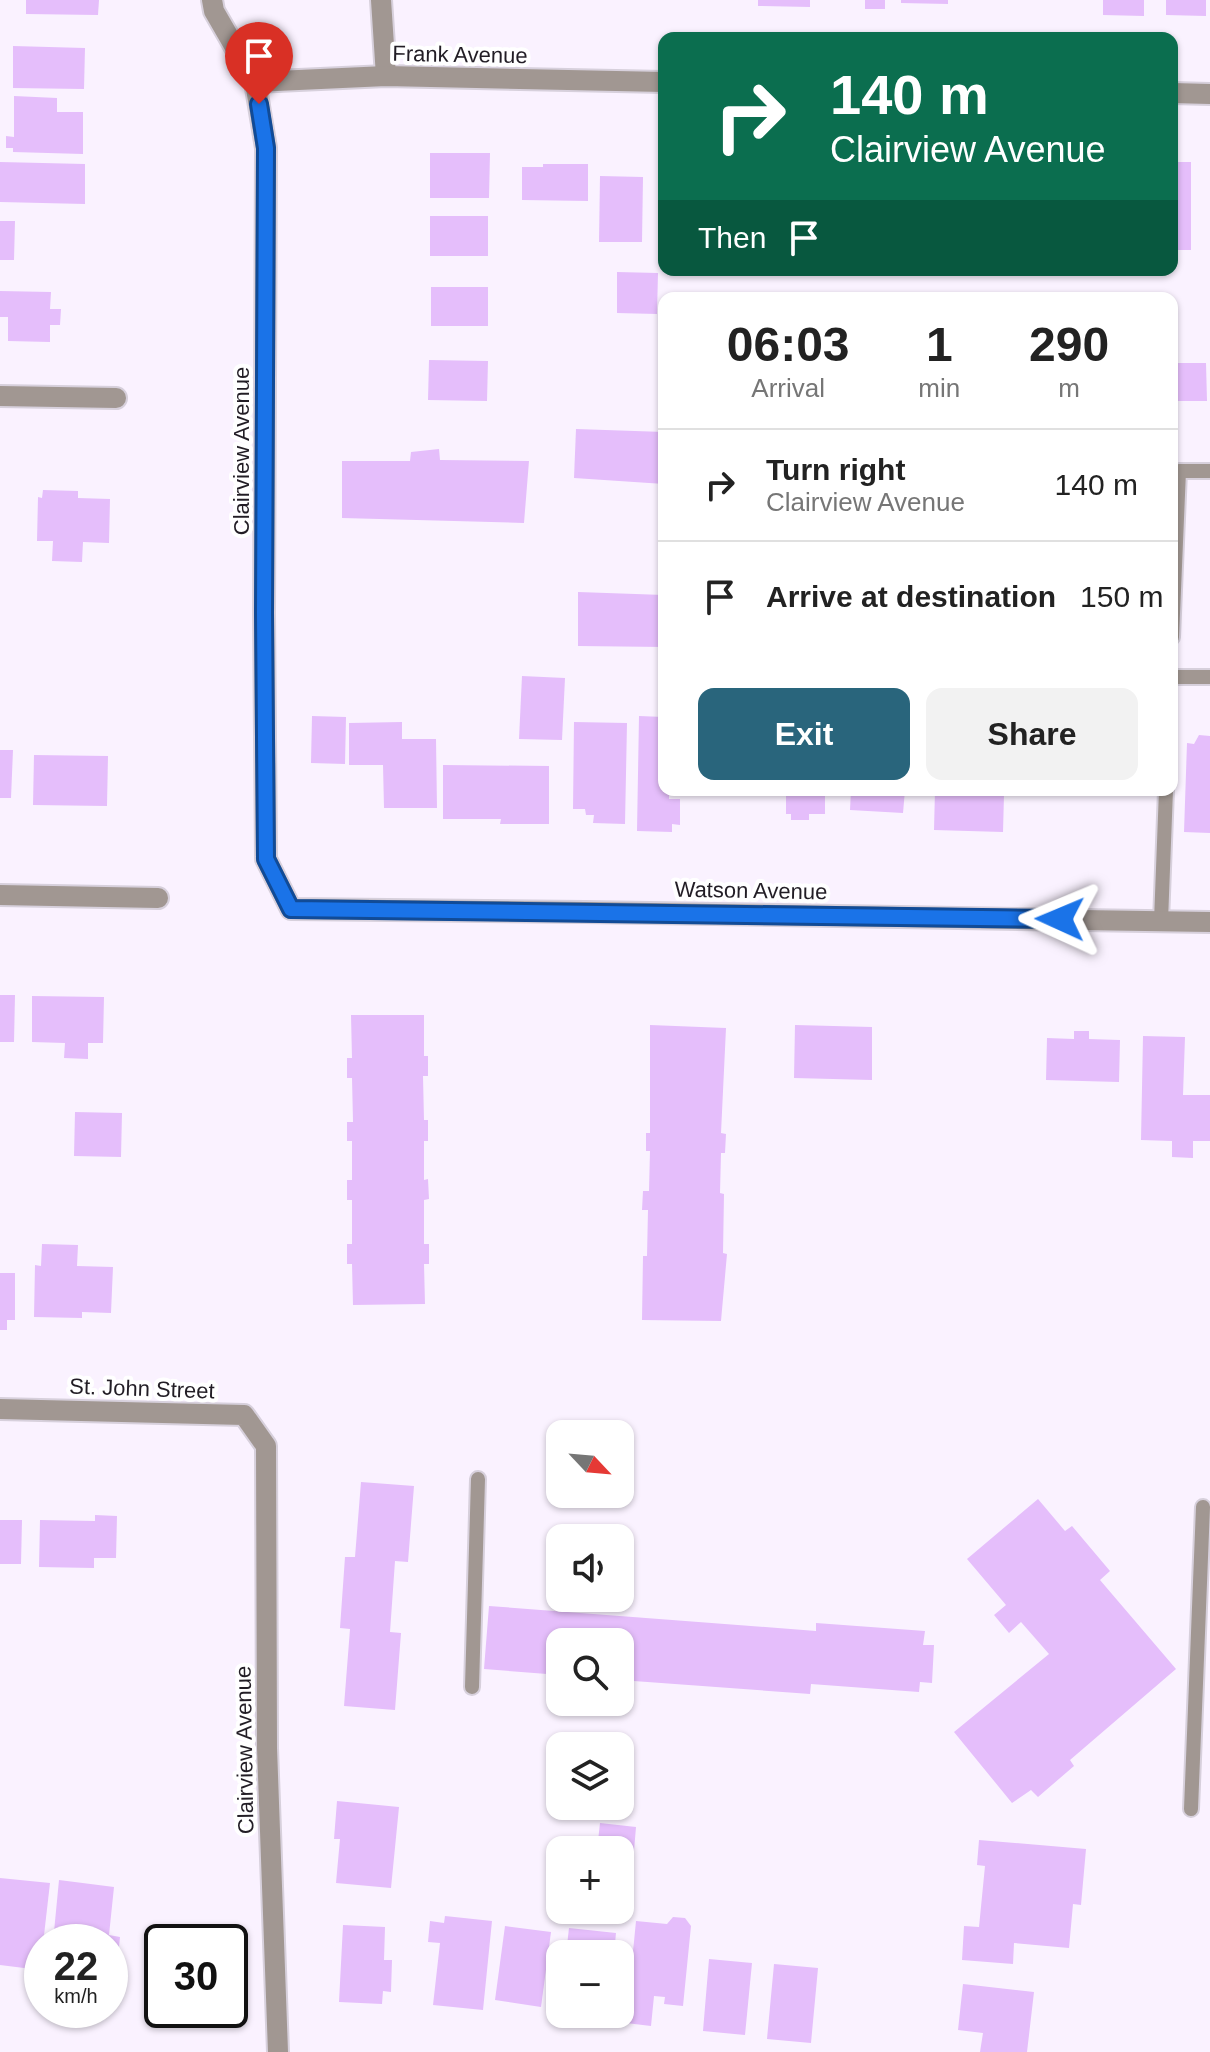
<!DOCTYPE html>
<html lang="en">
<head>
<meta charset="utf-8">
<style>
	:root { --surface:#fff; --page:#f2f2f2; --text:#222; --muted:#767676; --line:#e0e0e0; --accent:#29657c }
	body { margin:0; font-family:Arial,sans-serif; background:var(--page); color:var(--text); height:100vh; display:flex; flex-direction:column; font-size:30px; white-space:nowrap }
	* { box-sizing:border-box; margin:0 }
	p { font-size:26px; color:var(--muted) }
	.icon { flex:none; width:44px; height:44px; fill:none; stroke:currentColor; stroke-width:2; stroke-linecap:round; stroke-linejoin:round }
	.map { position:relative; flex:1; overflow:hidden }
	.panel { position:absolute; left:658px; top:292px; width:520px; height:504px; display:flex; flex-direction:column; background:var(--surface); border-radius:16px; box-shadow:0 2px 6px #0004 }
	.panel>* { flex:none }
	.hud { position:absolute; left:658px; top:32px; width:520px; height:244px; border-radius:16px; box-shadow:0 2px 6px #0004; background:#0b6e4f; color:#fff; overflow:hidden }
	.needle { width:52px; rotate:116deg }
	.controls { position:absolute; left:546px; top:1420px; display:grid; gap:16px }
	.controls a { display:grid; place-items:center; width:88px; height:88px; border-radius:16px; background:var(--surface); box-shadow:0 2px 6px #0004; font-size:40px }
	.speed { position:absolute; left:24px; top:1924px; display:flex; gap:16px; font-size:40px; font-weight:700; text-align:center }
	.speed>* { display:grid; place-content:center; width:104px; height:104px; border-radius:50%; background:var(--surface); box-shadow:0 2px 6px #0004; line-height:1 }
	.speed small { font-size:20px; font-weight:400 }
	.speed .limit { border:4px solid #111; border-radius:12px; background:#fff; color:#111 }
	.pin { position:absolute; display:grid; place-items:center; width:68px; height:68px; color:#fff; margin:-82px -34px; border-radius:50% 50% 50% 0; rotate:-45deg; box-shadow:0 0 8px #0007 }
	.pin .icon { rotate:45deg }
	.me { position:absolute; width:88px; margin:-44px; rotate:271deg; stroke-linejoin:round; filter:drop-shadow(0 0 6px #0008) }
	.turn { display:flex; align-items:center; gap:28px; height:168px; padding:0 40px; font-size:36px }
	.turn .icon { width:104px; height:104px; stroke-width:2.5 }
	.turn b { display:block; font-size:56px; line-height:68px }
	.then { display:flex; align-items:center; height:76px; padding:0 40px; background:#0003; gap:16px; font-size:30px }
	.eta { display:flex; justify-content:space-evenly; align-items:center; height:136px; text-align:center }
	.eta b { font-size:48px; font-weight:600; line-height:56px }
	.cta { display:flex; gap:16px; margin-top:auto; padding:16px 40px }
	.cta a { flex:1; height:92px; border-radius:16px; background:var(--accent); color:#fff; font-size:32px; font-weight:600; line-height:92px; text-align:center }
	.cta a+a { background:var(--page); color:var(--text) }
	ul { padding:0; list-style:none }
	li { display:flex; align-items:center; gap:24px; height:112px; padding:0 40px; border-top:2px solid var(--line) }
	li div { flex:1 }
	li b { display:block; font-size:30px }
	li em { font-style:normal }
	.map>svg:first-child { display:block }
	.building { fill:#e5befb }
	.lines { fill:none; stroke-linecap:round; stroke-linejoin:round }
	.lane-casing { stroke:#d7d0dc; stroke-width:18 }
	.street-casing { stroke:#d7d0dc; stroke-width:24 }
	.lane { stroke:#a19792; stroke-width:14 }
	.street { stroke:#a19792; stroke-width:20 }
	.route-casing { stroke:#114b97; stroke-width:20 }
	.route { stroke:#1a73e8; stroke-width:14 }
	.labels { text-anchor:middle; stroke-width:8; stroke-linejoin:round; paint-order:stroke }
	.street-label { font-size:22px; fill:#221d25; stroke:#fff }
</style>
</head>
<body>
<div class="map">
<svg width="1210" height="2052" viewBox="0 0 1210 2052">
	<rect width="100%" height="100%" fill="#faf2ff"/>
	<g class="building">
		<path d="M 26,0 L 99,0 L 98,15 L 26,14 Z"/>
		<path d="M 758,0 L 810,0 L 810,7 L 758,6 Z"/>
		<rect x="865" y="0" width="20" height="9"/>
		<path d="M 901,0 L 948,0 L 948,4 L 901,3 Z"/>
		<path d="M 1103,0 L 1144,0 L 1144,16 L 1103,15 Z"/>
		<path d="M 1166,0 L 1206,0 L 1206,16 L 1166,15 Z"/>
		<path d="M 13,46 L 85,48 L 84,89 L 13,88 Z"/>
		<path d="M 14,96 L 57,98 L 57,112 L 83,112 L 83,154 L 13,152 L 13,148 L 6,148 L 6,136 L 14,137 Z"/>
		<path d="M 430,153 L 490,153 L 489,198 L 430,198 Z"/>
		<path d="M 0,162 L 85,164 L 85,204 L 0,202 Z"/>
		<rect x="1172" y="162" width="19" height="88"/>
		<path d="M 543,164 L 588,164 L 588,201 L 522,200 L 522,167 L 543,167 Z"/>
		<path d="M 600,176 L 643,177 L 642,242 L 599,242 Z"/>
		<rect x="430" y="216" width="58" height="40"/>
		<path d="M 0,221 L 15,221 L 14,260 L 0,260 Z"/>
		<path d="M 617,272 L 658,273 L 657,314 L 617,313 Z"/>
		<rect x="431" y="287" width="57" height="39"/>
		<path d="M 0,291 L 51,292 L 50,309 L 61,309 L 60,325 L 50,325 L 50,342 L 8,341 L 8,317 L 0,317 Z"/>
		<path d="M 429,360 L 488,361 L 487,401 L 428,400 Z"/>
		<path d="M 1172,363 L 1206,363 L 1207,401 L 1172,401 Z"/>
		<path d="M 576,429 L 664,432 L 664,484 L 574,478 Z"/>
		<path d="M 439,449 L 440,460 L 529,461 L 524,523 L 342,518 L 342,461 L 410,461 L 411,452 Z"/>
		<path d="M 43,490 L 78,491 L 78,498 L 110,499 L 109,543 L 83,542 L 82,562 L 52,561 L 53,541 L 37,541 L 38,497 L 42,498 Z"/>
		<path d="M 578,592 L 664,595 L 664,647 L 578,646 Z"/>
		<path d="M 522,676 L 565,678 L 562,740 L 519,739 Z"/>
		<path d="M 312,716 L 346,717 L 345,764 L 311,763 Z"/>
		<path d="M 639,716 L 664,717 L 664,790 L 669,790 L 669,799 L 680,799 L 680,825 L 672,824 L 672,832 L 637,831 Z"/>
		<path d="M 402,722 L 402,739 L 436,739 L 437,808 L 384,808 L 383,765 L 349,765 L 349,723 Z"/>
		<path d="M 574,722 L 627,723 L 625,824 L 593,823 L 594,815 L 586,815 L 585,809 L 573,809 Z"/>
		<path d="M 1199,735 L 1210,736 L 1210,833 L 1184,832 L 1187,743 L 1194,744 Z"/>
		<path d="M 0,750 L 13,750 L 11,798 L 0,798 Z"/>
		<path d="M 34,755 L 108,756 L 107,806 L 33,805 Z"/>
		<path d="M 443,765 L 549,766 L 549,824 L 500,824 L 501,819 L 443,819 Z"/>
		<path d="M 786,790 L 825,790 L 825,814 L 809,814 L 809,820 L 791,820 L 791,814 L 786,814 Z"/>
		<path d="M 851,790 L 905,790 L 903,813 L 850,810 Z"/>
		<path d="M 935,790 L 979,790 L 979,795 L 1004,795 L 1003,832 L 934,830 Z"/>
		<path d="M 0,995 L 15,995 L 14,1042 L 0,1042 Z"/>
		<path d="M 32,996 L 104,997 L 103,1043 L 88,1043 L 88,1059 L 64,1058 L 65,1043 L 32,1042 Z"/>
		<path d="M 351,1015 L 424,1015 L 424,1056 L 428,1056 L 428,1076 L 423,1076 L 424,1120 L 428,1120 L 428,1141 L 424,1141 L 424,1180 L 428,1179 L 429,1199 L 424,1200 L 424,1244 L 429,1244 L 429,1264 L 424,1264 L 425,1304 L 353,1305 L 352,1264 L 347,1264 L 347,1244 L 352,1244 L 352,1200 L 347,1200 L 347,1180 L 352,1180 L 352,1141 L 347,1141 L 347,1122 L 353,1122 L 352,1078 L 347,1078 L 347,1058 L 352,1058 Z"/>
		<path d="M 650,1025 L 726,1028 L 721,1133 L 726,1134 L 725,1153 L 721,1153 L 720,1193 L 724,1194 L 723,1253 L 727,1254 L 721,1321 L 642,1320 L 643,1256 L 647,1256 L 648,1210 L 642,1210 L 643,1191 L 649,1191 L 650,1151 L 646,1151 L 646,1133 L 650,1133 Z"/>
		<path d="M 795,1025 L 872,1027 L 872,1080 L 794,1078 Z"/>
		<path d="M 1074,1031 L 1089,1031 L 1089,1039 L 1120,1040 L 1119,1082 L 1046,1080 L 1047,1038 L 1074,1039 Z"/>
		<path d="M 1143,1036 L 1185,1037 L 1183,1095 L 1210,1095 L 1210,1141 L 1193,1141 L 1193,1158 L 1172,1157 L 1172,1141 L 1141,1140 Z"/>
		<path d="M 75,1112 L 122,1113 L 121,1157 L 74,1156 Z"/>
		<path d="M 42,1244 L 78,1245 L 77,1266 L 113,1267 L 111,1313 L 82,1312 L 82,1318 L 34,1317 L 35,1265 L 41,1266 Z"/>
		<path d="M 0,1273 L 15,1273 L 15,1320 L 7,1320 L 7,1330 L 0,1330 Z"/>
		<path d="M 361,1482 L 414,1486 L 408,1562 L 395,1561 L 390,1632 L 401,1633 L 395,1710 L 344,1706 L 350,1629 L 340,1628 L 345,1557 L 355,1557 Z"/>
		<path d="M 1038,1499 L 1065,1531 L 1072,1526 L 1110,1571 L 1100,1580 L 1176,1669 L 1070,1760 L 1074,1766 L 1038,1797 L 1031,1790 L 1012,1803 L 954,1732 L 1049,1654 L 1021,1622 L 1009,1633 L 994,1615 L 1006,1605 L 967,1559 Z"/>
		<path d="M 95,1515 L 117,1516 L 116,1558 L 94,1558 L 94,1568 L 39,1567 L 40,1520 L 95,1521 Z"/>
		<path d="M 0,1520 L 22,1520 L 21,1564 L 0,1564 Z"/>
		<path d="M 489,1606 L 816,1631 L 816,1623 L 925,1631 L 923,1645 L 934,1645 L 932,1683 L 920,1682 L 919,1692 L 811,1684 L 810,1694 L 620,1680 L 620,1642 L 560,1642 L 560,1675 L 484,1669 Z"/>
		<path d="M 337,1801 L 399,1807 L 391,1888 L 336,1883 L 340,1839 L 334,1839 Z"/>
		<path d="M 600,1823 L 636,1827 L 632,1875 L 620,1874 L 620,1850 L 597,1850 Z"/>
		<path d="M 979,1840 L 1086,1849 L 1081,1905 L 1073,1904 L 1069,1948 L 1014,1943 L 1013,1964 L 962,1960 L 964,1926 L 979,1927 L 985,1866 L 977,1865 Z"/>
		<path d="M 0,1878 L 50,1883 L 40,1970 L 0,1965 Z"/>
		<path d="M 59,1880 L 114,1887 L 109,1935 L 120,1937 L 116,1977 L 110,1976 L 110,1942 L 53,1942 Z"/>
		<path d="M 445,1916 L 492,1921 L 483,2010 L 433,2005 L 440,1943 L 428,1942 L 430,1921 L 444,1923 Z"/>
		<path d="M 673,1917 L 685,1918 L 691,1926 L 683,2006 L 664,2004 L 665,1997 L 654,1996 L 651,2026 L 626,2023 L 636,1921 L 667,1924 Z"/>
		<path d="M 343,1925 L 385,1927 L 384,1960 L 392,1960 L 391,1992 L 383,1991 L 382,2004 L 339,2002 Z"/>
		<path d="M 505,1926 L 551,1932 L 541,2007 L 495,2000 Z"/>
		<path d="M 569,1928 L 616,1933 L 614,1954 L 566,1954 Z"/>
		<path d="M 709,1959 L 752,1963 L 745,2035 L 703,2031 Z"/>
		<path d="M 774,1964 L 818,1968 L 811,2043 L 767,2039 Z"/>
		<path d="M 963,1984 L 1034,1992 L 1027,2052 L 980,2052 L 983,2033 L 958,2030 Z"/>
		<path d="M 556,2014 L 608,2014 L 607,2021 L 556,2016 Z"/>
	</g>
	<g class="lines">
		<defs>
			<g id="lane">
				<path d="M 1172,637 L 1179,471 L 1210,471"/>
				<path d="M 1172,677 L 1210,677"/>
				<path d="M 1161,921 L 1166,790"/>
				<path d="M 472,1687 L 478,1479"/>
				<path d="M 1191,1809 L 1203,1507"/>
			</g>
			<g id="street">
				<path d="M 212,0 L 214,11 L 255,82 L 266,148 L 264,613 L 266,859 L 291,909 L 585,912 L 1210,922"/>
				<path d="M 381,0 L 386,76"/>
				<path d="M 255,82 L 386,76 L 664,82"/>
				<path d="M 1172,93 L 1210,94"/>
				<path d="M 0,396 L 116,398"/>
				<path d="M 0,895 L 158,898"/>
				<path d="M 0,1409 L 244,1415 L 266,1446 L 267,1748 L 278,2052"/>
			</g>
		</defs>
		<use href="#lane" class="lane-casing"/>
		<use href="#street" class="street-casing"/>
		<use href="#lane" class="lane"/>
		<use href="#street" class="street"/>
	</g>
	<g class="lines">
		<defs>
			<path id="route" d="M 259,104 L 266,148 L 264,613 L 266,859 L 291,909 L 1060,919"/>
		</defs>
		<use href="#route" class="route-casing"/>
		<use href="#route" class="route"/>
	</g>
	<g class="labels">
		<g class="street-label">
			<text transform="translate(460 54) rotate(1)" y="8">Frank Avenue</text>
			<text transform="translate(241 451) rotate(-90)" y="8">Clairview Avenue</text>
			<text transform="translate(751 890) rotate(1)" y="8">Watson Avenue</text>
			<text transform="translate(142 1388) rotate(2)" y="8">St. John Street</text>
			<text transform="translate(244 1750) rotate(-91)" y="8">Clairview Avenue</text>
		</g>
	</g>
</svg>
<div class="controls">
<a><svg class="needle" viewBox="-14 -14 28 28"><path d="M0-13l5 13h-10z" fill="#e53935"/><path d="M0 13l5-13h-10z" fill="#767676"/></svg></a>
<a><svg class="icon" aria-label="sound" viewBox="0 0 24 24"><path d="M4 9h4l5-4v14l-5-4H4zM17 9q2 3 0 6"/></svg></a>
<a><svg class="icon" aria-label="search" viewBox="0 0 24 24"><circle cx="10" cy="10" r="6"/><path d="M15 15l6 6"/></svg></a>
<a><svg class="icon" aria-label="layers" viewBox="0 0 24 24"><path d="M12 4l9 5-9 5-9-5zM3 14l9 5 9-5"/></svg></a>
<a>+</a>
<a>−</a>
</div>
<div class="speed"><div>22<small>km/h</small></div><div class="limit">30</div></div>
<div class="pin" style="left:259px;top:104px;background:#d93025"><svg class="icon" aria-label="arrive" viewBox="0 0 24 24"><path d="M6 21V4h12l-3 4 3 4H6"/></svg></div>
<svg class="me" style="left:1060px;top:919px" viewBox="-20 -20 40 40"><path d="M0-17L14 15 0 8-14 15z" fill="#1a73e8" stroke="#fff" stroke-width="4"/></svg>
<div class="hud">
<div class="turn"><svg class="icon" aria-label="right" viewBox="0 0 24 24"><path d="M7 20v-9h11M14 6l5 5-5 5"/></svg><div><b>140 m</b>Clairview Avenue</div></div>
<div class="then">Then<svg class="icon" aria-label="arrive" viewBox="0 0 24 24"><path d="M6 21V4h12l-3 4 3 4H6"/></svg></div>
</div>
<section class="panel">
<div class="eta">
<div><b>06:03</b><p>Arrival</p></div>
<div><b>1</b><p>min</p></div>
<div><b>290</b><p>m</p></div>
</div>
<ul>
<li><svg class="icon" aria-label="right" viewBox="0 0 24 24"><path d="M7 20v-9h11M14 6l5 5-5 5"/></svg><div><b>Turn right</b><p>Clairview Avenue</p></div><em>140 m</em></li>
<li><svg class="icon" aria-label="arrive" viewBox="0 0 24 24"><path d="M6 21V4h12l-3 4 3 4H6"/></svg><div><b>Arrive at destination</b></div><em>150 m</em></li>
</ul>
<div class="cta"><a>Exit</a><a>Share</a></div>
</section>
</div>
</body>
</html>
